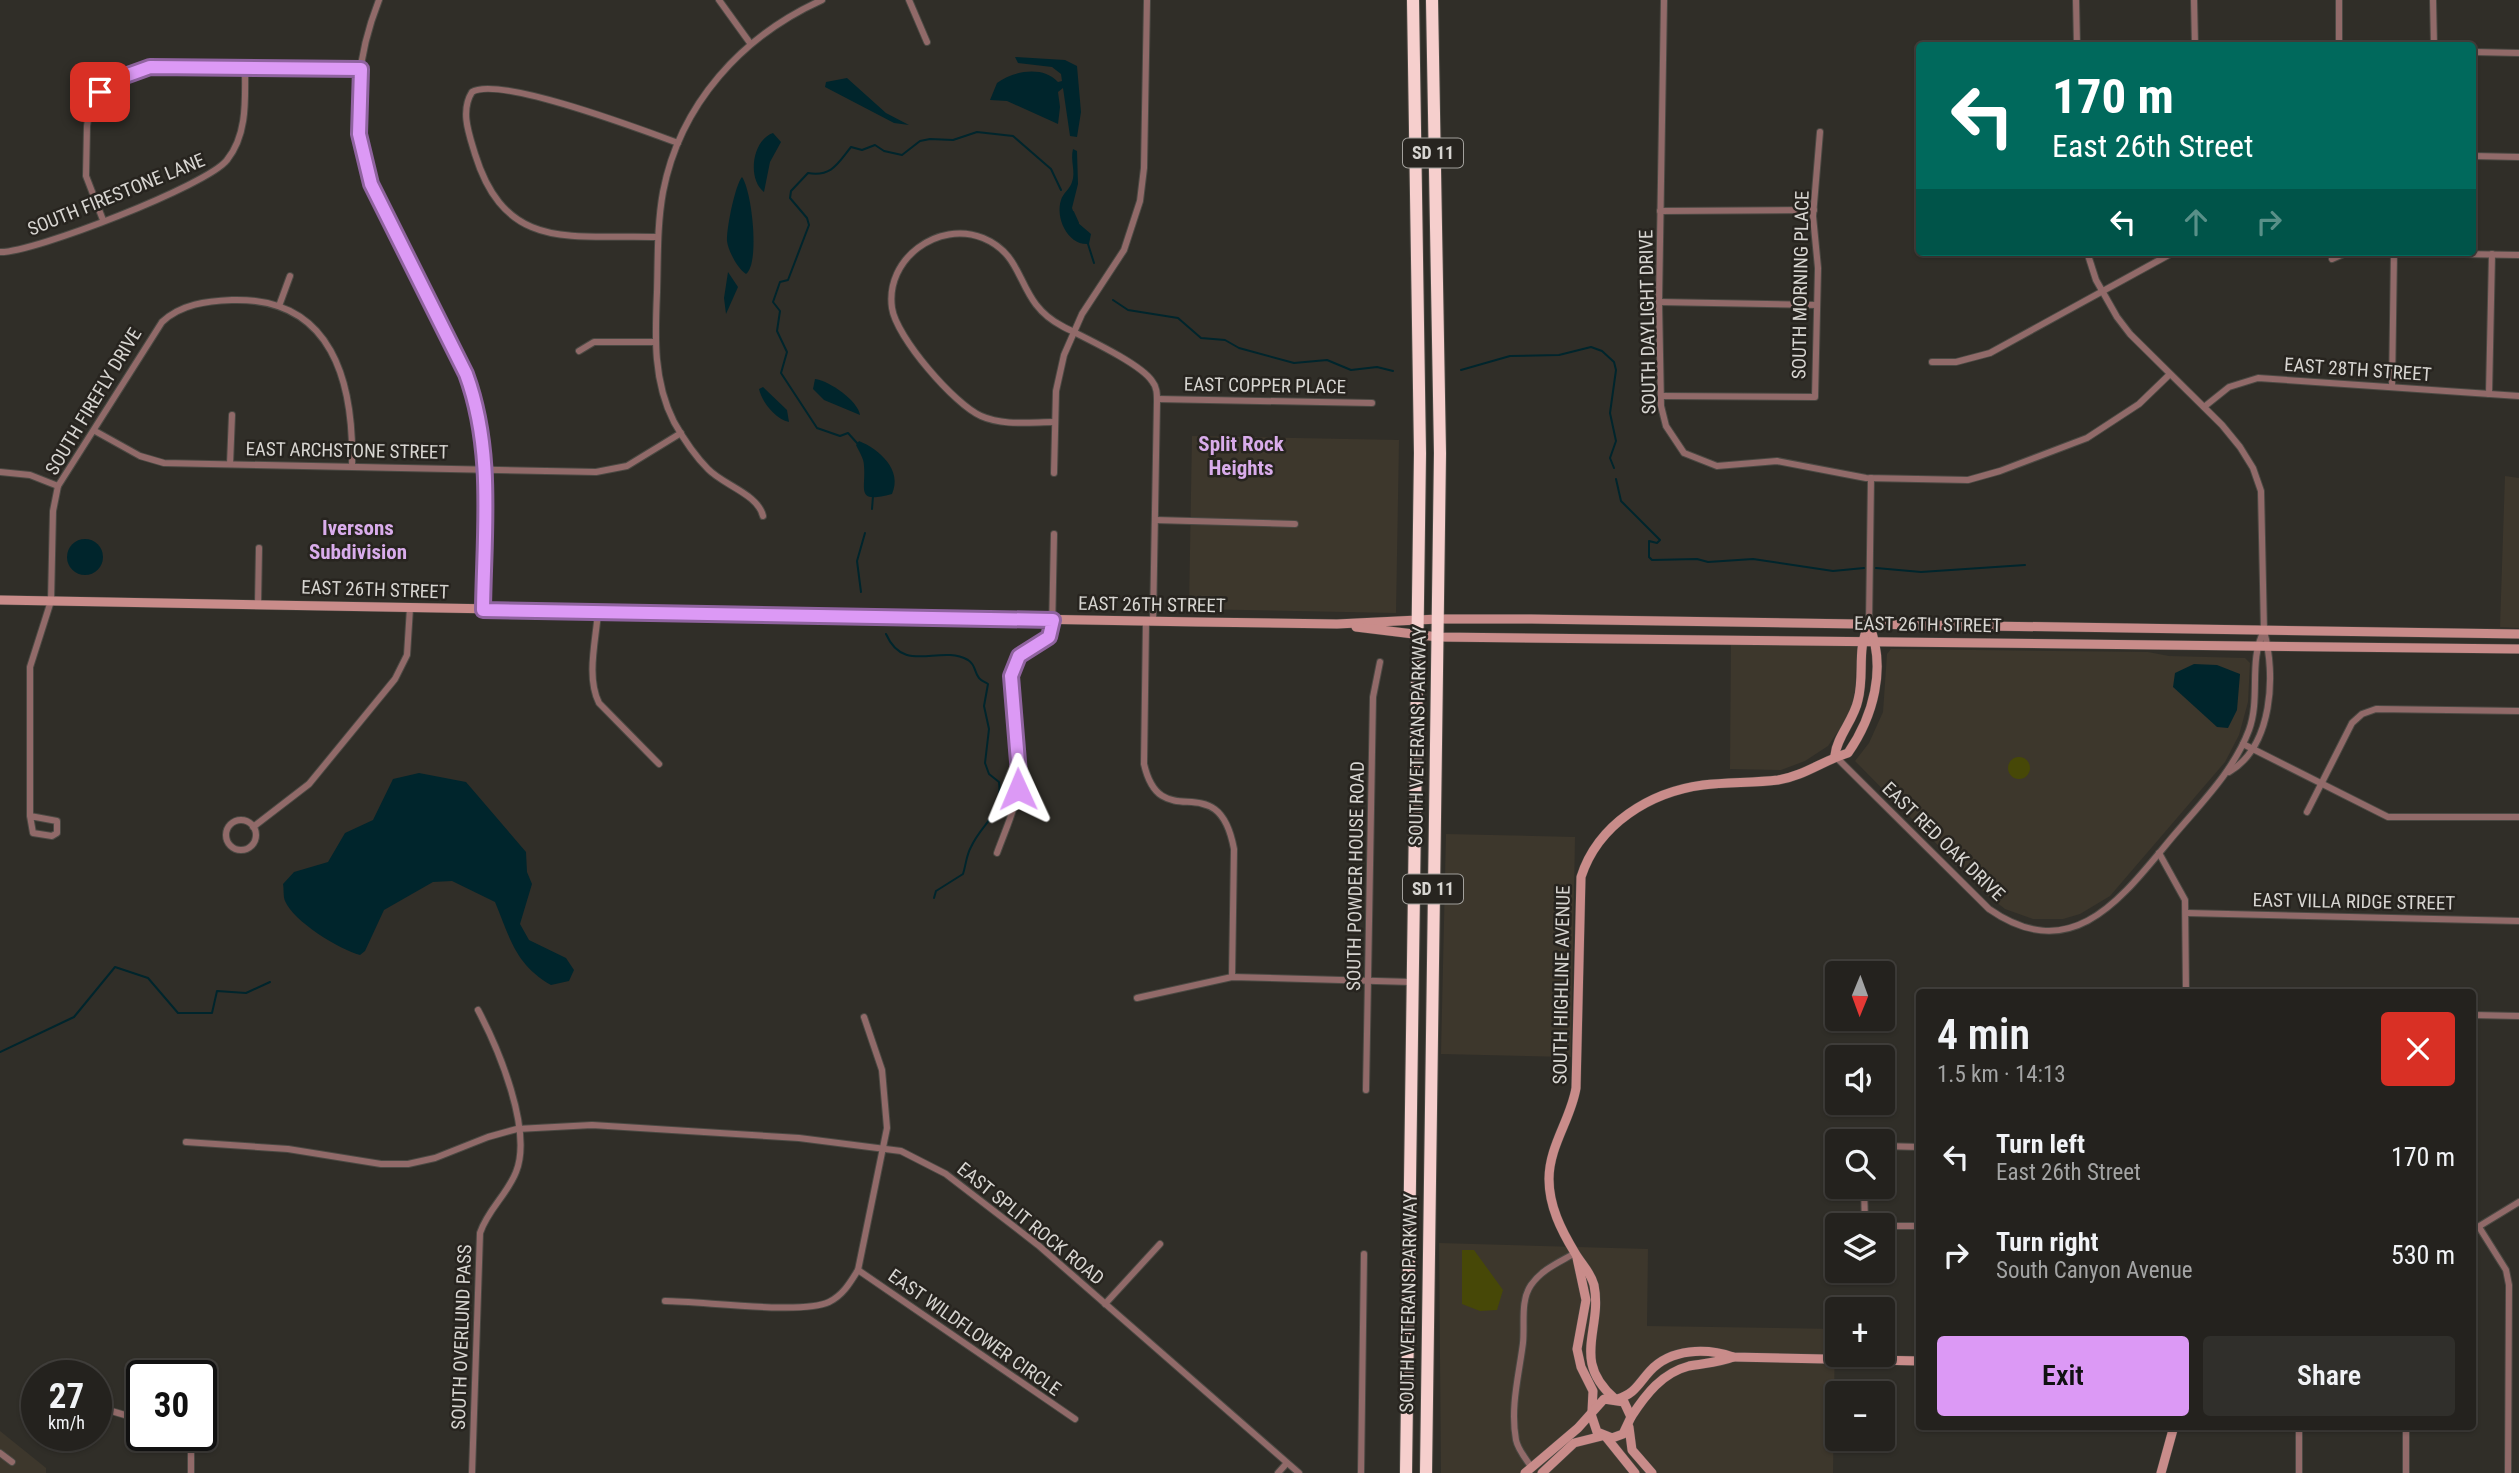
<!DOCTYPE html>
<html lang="en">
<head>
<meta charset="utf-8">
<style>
	:root { --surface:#24221e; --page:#302f2b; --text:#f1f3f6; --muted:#a3a4a4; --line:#413f3c; --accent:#dc99f5 }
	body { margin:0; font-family:"Roboto Condensed",sans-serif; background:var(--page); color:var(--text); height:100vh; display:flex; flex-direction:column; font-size:26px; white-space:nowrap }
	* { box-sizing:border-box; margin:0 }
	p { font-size:23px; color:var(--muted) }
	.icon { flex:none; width:38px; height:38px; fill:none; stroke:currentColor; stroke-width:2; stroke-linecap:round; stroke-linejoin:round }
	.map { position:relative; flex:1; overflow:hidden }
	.sheet { position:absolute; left:1916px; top:989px; width:560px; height:441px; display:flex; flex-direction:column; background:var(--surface); border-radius:7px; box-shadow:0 2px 5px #0004,0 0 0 2px var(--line) }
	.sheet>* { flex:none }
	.hud { position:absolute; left:1916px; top:42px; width:560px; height:214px; border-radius:7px; box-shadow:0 2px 5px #0004,0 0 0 2px var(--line); background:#00695c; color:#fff; overflow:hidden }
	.needle { width:46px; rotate:181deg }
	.buttons { position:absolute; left:1825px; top:961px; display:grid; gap:14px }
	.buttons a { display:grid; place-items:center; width:70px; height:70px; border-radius:7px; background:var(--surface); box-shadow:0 2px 5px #0004,0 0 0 2px var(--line); font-size:35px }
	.speed { position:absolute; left:21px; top:1360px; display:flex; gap:14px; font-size:35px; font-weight:700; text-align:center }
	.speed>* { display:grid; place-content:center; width:91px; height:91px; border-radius:50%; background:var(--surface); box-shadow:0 2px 5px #0004,0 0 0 2px var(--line); line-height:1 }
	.speed small { font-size:18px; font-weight:400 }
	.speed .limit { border:4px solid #111; border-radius:10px; background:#fff; color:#111 }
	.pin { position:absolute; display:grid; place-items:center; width:60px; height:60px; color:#fff; margin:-30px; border-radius:14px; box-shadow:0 4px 10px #0006 }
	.me { position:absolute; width:77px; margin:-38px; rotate:359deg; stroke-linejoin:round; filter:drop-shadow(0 0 5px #0008) }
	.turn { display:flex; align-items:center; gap:24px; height:147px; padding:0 21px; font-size:32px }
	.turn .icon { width:91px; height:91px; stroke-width:2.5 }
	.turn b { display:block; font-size:49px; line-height:60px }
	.lanes { display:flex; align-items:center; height:66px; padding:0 21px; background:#0003; justify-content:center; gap:35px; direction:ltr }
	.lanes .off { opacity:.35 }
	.round { display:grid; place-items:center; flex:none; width:74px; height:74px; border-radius:7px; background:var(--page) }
	.summary { display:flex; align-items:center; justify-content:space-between; height:119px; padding:0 21px }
	h1 { font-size:42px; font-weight:600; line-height:52px }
	.primary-button { display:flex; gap:14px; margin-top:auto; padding:14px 21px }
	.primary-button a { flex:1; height:80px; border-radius:7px; background:var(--accent); color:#111; font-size:28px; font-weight:600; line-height:80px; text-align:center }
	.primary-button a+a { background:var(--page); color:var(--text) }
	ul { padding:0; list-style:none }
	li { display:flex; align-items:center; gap:21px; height:98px; padding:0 21px }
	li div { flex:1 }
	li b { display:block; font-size:26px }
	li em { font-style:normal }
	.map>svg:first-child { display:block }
	.built { fill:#3d372c }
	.green { fill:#474807 }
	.water { fill:#00252c }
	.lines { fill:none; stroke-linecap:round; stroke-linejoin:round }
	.stream { stroke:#00252c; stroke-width:2 }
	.street-casing { stroke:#4b4943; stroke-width:8 }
	.secondary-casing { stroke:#4b4943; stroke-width:10 }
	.highway-casing { stroke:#4b4943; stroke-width:14 }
	.street { stroke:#916a69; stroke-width:6 }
	.secondary { stroke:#c98c8a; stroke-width:9 }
	.highway { stroke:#f6cfcd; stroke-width:12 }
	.route-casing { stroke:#8f639f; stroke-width:18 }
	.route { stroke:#dc99f5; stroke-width:12 }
	.labels { text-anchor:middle; stroke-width:5; stroke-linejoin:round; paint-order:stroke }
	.shield { fill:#27241f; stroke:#a2a09c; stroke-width:2 }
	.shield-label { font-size:18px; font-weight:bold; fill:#d7d5d1 }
	.street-label { font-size:19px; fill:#d7d5d1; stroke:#27241f }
	.neighbourhood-label { font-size:21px; font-weight:bold; fill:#d9aceb; stroke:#27241f }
</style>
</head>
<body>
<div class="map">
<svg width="2519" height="1473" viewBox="0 0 2519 1473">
	<rect width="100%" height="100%" fill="#302e28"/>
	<g class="built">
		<path d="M 1192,436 L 1399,440 L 1396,613 L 1189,609 Z"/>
		<path d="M 2505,476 L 2519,478 L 2519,628 L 2500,627 Z"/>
		<path d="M 1731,642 L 1857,646 L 1855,689 L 1850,714 L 1828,746 L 1805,761 L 1781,770 L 1730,769 Z"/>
		<path d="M 1891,649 L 2148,652 L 2169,656 L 2245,658 L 2250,663 L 2248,702 L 2239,735 L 2225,762 L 2110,896 L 2080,914 L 2063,919 L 2033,919 L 2005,909 L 1986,894 L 1855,761 L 1869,743 L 1883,712 L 1887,654 Z"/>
		<path d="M 1446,834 L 1575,837 L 1571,1057 L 1441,1054 Z"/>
		<path d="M 1439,1243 L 1648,1249 L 1647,1326 L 1835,1329 L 1833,1473 L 1441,1473 Z"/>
		<path d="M 0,1431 L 46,1468 L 46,1473 L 0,1473 Z"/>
	</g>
	<g class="green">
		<circle cx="2019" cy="768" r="11"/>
		<path d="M 1462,1250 L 1474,1250 L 1503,1290 L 1497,1310 L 1480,1311 L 1462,1304 Z"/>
	</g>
	<g class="water">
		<path d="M 1015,57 L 1065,60 L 1077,66 L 1081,112 L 1077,137 L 1070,136 L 1063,88 L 1058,92 L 1060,107 L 1058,124 L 1007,101 L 990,100 L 997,83 C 1013,71 1043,65 1058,82 L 1062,81 L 1061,74 L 1052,67 L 1018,63 Z"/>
		<path d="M 847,78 L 886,113 L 909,125 L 894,123 L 825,87 L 826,82 Z"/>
		<path d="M 773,133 L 781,142 L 770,162 L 764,192 C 747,179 752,140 773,133 Z"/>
		<path d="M 1073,149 L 1077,151 L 1078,184 L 1072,208 L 1077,222 L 1091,234 L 1089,244 C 1068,246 1055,218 1061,200 C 1063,193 1070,189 1072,182 C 1076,172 1070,160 1073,149 Z"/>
		<path d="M 742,177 C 752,191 760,264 746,274 C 738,269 728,251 727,241 C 726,230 735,185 742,177 Z"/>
		<path d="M 728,272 L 738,287 L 726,314 L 724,298 Z"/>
		<path d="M 815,379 C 830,381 858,401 860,415 L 824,400 L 813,389 Z"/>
		<path d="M 763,387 L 787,410 L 789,422 C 775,419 762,402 759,389 Z"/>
		<path d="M 859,441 C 879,449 903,470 892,494 C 855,504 866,490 864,466 C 864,458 859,452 856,445 Z"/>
		<circle cx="85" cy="557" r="18"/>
		<path d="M 2194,664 L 2217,665 L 2240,674 L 2237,710 L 2228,728 L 2217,727 L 2173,687 L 2175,673 Z"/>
		<path d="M 419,773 L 466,782 L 526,852 L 527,872 L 532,884 L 520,924 L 529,940 L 566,958 L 574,970 L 569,981 L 551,985 C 515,964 510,938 495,902 L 452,881 L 433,882 L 384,910 L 365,951 L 360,955 C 340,950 293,921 285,901 C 283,896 284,889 283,884 L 294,872 L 328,862 L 345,833 L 373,820 L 393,779 Z"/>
	</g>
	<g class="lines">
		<g class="stream">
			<path d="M 1073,212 L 1078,223"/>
			<path d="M 1088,244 L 1094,263"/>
			<path d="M 1113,300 L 1128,310 L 1178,318 L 1201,338 L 1225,340 L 1239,348 L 1294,363 L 1327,360 L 1351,370 L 1377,367 L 1393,371"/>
			<path d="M 1461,370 L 1510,356 L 1559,355 L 1591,347 L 1602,351 L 1614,362 L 1616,370 L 1610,413 L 1616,441 L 1610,458 L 1614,468"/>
			<path d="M 857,443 L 848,433 L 840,436 L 817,428 L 781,373 L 787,352 L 777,331 L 780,311 L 773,302 L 780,282 L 788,280 L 809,225 L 807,218 L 790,198 L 791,191 L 808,173 C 832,177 838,163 851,147 L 862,150 L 875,145 L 884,151 L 902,155 L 920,141 L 930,139 L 953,140 L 977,132 L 1013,136 L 1051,169 L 1061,190"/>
			<path d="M 1616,479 L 1621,501 L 1660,540 L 1657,543 L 1649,541 L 1649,557 L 1652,560 L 1697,559 L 1708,562 L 1753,559 L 1833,571 L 1864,568"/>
			<path d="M 872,509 L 873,496"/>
			<path d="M 1876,568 L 1921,572 L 2025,565"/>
			<path d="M 861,592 L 857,561 L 865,533"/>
			<path d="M 886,634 C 904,675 939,644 968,660 C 976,665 974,672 979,678 C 981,681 985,682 988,684 L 984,706 L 989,729 L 985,763 L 989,774 L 999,782 C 1003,816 983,821 971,847 C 966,856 966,865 963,874 L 936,891 L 934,898"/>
			<path d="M 0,1052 L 74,1017 L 115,967 L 148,978 L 178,1013 L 212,1013 L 217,991 L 246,993 L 270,982"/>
		</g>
		<defs>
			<g id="street">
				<path d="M 379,0 C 328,130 381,208 439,320 C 453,347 468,374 477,403 C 495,461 484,548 483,610"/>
				<path d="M 719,0 L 750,43"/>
				<path d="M 909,0 L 927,42"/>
				<path d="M 1664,0 L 1659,302 L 1661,406 L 1666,426 L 1684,453 L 1717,466 L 1777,461 L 1866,478 L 1968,480 L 2000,471 L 2087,438 L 2139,404 L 2170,374"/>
				<path d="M 2076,0 L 2077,46"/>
				<path d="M 2194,0 L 2195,46"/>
				<path d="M 2433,0 L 2434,46"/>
				<path d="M 2339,46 L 2339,0"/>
				<path d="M 2473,52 L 2519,53"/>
				<path d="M 2473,156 L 2519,157"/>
				<path d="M 1660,211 L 1814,210"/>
				<path d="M 103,220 L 86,176 L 87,126 L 90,107 L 114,80 L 150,67 L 361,69"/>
				<path d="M 658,237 C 573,234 506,254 475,154 C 469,134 460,111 472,92 C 498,75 645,131 678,143"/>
				<path d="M 0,252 C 33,253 208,185 227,160 C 248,134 245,98 245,67"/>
				<path d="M 2087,252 L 2096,280 L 2117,317 L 2130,334 L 2222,425 L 2240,447 L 2253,468 L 2261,491 L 2264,631 C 2276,675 2273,746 2229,772"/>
				<path d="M 2332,259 L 2348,252 L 2519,255"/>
				<path d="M 1659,302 L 1817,305"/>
				<path d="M 279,306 L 290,276"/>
				<path d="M 579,351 L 594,342 L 655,342"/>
				<path d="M 1932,362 L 1956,362 L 1990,353 L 2174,252"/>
				<path d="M 2392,387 L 2394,252"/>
				<path d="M 2489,394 L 2492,254"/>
				<path d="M 1661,396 L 1815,397 L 1818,268 L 1813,216 L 1820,132"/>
				<path d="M 1157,399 L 1372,403"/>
				<path d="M 2204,407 L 2229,387 L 2258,378 L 2519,396"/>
				<path d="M 1055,422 C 1031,422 1003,426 981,416 C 955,405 896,337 892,308 C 885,259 938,220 983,238 C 1029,257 1014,301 1062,326 C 1083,337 1140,363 1152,381 C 1157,387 1157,394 1157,401 L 1153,622"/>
				<path d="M 95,431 L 140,456 L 164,463 L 596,472 L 627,466 L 681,433"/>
				<path d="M 230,464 L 232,415"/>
				<path d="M 0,472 L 30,475 L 58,486"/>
				<path d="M 1054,473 L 1056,391 L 1064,355 L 1082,314 L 1124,250 L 1140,201 L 1144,168 L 1147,0"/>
				<path d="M 763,516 C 758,494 723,485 708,469 C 695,456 683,438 674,422 C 653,381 655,337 657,292 C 658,259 657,225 663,192 C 680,104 742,36 822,0"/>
				<path d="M 1155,520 L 1295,524"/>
				<path d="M 258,604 L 259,548"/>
				<path d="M 598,612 C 596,640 586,677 599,703 L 659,764"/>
				<path d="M 1146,622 L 1144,764 C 1161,838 1218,763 1234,849 L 1232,977"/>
				<path d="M 1869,625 L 1871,478"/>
				<path d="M 2243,744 L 2388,817 L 2519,817"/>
				<path d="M 1836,757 L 1989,909 C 2075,969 2125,893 2175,834 C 2203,801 2234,770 2249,730 C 2261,697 2248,661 2264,631"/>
				<path d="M 2307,812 L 2352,723 L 2362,714 L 2376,709 L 2519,711"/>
				<path d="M 30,816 L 57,821 L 57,833 L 52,836 L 33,833 L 30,816 L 30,667 L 51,601 L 53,511 L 58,486 L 162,322 C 181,304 207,301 232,300 C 333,297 354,383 352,466"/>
				<circle cx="241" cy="835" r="15"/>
				<path d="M 253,827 L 309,784 L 395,679 L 407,655 L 410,608"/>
				<path d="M 997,853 C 1006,828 1019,802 1019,775 C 1020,740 1002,701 1014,667 C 1020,648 1043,648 1052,631 L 1054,534"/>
				<path d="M 2159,853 L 2185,900 L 2186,992"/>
				<path d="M 2187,913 L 2519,921"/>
				<path d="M 1137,998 L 1232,977 L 1412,982"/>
				<path d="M 2473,1015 L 2519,1016"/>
				<path d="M 1366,1090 L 1373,697 L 1380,662"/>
				<path d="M 186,1142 L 288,1149 L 381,1164 L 408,1164 L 435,1158 L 488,1137 L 517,1129 L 592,1125 L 799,1138 L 901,1151 L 946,1174 L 1038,1245 L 1299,1473"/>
				<path d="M 1883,1146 L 1920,1147"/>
				<path d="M 1864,1186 L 1865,1225"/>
				<path d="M 1883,1226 L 1920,1226"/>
				<path d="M 2479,1227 L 2506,1270 L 2509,1285 L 2508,1473"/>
				<path d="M 2473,1230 L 2519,1202"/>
				<path d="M 858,1270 L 1075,1419"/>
				<path d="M 665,1301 C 702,1301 802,1315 829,1302 C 843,1295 850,1283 858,1270 L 887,1128 L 882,1070 L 864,1017"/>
				<path d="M 1105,1304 L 1160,1244"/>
				<path d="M 96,1402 L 108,1410 L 142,1420"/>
				<path d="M 181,1435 L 191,1446 L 191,1473"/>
				<path d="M 0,1453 L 12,1462"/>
				<path d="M 1532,1468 C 1526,1459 1518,1450 1516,1440 C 1510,1407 1519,1375 1523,1343 C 1525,1324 1520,1301 1531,1285 C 1542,1269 1560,1262 1575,1253"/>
				<path d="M 472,1473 L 480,1233 C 488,1209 507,1195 516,1172 C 533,1130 498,1048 478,1010"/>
				<path d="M 1278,1473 L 1286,1464"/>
				<path d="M 1361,1473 L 1364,1254"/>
				<path d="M 2299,1473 L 2299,1426"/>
				<path d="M 2406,1473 L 2406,1426"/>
			</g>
			<g id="secondary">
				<path d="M 0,600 L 1198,622 L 1337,624 L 1438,619 L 1531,619 L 2519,634"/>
				<path d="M 1356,627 L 1438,637 L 2519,649"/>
				<path d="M 1835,755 C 1837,736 1854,720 1858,700 C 1865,674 1856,649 1869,625"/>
				<path d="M 1577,1258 L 1586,1300 L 1577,1349 L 1581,1367 L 1593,1391 L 1592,1411"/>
				<path d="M 1615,1399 C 1570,1360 1603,1330 1594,1285 C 1590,1271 1582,1265 1575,1253 C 1561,1230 1549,1206 1549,1179 C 1549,1146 1571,1119 1576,1088 L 1581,877 C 1598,824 1650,792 1703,785 C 1728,782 1753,783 1778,780 C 1804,776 1824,760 1848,753 C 1873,717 1887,668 1869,625"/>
				<path d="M 1617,1399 C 1635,1394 1638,1384 1650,1371 C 1671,1348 1707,1348 1733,1357 L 1920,1361"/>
				<path d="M 1631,1417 C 1646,1394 1662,1373 1689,1366 C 1704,1363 1718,1363 1733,1357"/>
				<path d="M 1629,1427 L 1632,1450 L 1652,1473"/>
				<path d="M 1606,1437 L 1635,1473"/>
				<path d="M 1525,1473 L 1578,1428 L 1604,1399 L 1624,1402 L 1631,1417 L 1623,1434 L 1612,1438 L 1597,1432 L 1591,1414"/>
				<path d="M 1542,1473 L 1574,1443 L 1602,1436"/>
				<path d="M 2161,1473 L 2174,1426"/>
			</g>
			<g id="highway">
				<path d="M 1406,1473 L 1420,453 L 1413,0"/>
				<path d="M 1426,1473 L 1440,453 L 1432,0"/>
			</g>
		</defs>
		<use href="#street" class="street-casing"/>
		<use href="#secondary" class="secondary-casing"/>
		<use href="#highway" class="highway-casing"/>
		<use href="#street" class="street"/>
		<use href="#secondary" class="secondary"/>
		<use href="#highway" class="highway"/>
	</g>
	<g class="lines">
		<defs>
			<path id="route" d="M 100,92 L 114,80 L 150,67 L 361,69 L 359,134 L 371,184 L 466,374 C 494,450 484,530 483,610 L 1053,620 L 1049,637 L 1019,656 L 1011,676 L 1019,774 L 1018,789"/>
		</defs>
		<use href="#route" class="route-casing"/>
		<use href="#route" class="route"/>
	</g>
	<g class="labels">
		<g class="shield">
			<rect x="1403" y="138.5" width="60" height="29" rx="5"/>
			<rect x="1403" y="874.5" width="60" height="29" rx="5"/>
		</g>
		<g class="shield-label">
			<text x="1433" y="159">SD 11</text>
			<text x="1433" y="895">SD 11</text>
		</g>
		<g class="street-label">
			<text transform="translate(116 194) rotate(-22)" y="7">SOUTH FIRESTONE LANE</text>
			<text transform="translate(1800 285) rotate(-89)" y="7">SOUTH MORNING PLACE</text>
			<text transform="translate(1647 322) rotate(-91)" y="7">SOUTH DAYLIGHT DRIVE</text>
			<text transform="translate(2358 369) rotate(4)" y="7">EAST 28TH STREET</text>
			<text transform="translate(1265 385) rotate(1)" y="7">EAST COPPER PLACE</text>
			<text transform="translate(93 401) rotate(-59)" y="7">SOUTH FIREFLY DRIVE</text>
			<text transform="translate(347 450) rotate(1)" y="7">EAST ARCHSTONE STREET</text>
			<text transform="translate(375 589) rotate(2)" y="7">EAST 26TH STREET</text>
			<text transform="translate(1152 604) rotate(1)" y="7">EAST 26TH STREET</text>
			<text transform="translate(1928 624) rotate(1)" y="7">EAST 26TH STREET</text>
			<text transform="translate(1417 736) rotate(-89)" y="7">SOUTH VETERANS PARKWAY</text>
			<text transform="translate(1944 841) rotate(44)" y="7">EAST RED OAK DRIVE</text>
			<text transform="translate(1355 876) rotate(-89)" y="7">SOUTH POWDER HOUSE ROAD</text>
			<text transform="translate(2354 901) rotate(1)" y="7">EAST VILLA RIDGE STREET</text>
			<text transform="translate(1561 985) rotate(-89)" y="7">SOUTH HIGHLINE AVENUE</text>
			<text transform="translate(1031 1223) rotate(39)" y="7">EAST SPLIT ROCK ROAD</text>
			<text transform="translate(1408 1303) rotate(-89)" y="7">SOUTH VETERANS PARKWAY</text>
			<text transform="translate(975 1332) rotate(35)" y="7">EAST WILDFLOWER CIRCLE</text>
			<text transform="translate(461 1337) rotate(-88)" y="7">SOUTH OVERLUND PASS</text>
		</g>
		<g class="neighbourhood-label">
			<text x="1241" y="451">Split Rock<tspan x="1241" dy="24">Heights</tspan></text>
			<text x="358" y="535">Iversons<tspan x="358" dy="24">Subdivision</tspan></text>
		</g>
	</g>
</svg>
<div class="buttons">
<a><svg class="needle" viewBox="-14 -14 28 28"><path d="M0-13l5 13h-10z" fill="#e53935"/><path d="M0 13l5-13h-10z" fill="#a3a4a4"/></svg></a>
<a><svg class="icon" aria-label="sound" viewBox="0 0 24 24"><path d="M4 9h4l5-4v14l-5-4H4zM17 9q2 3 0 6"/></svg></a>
<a><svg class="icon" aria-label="search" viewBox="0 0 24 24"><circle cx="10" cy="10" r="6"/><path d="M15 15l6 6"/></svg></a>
<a><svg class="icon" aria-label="layers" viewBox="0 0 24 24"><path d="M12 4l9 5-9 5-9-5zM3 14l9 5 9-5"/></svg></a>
<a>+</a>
<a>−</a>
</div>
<div class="speed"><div>27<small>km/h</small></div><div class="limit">30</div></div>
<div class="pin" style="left:100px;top:92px;background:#d93025"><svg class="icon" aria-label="arrive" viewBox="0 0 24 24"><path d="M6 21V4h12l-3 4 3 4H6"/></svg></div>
<svg class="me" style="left:1018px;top:789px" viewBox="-20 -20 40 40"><path d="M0-17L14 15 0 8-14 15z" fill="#dc99f5" stroke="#fff" stroke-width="4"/></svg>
<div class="hud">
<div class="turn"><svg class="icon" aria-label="left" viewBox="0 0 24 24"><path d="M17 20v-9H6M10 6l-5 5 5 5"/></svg><div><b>170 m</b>East 26th Street</div></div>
<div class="lanes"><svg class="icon" aria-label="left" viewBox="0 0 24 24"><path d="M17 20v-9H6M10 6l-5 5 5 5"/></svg><svg class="icon off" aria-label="ahead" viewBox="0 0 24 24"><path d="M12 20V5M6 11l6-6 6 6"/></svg><svg class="icon off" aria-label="right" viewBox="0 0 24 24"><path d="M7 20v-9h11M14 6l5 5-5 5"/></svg></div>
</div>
<section class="sheet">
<div class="summary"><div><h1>4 min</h1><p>1.5 km · 14:13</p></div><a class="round" style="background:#d93025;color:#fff"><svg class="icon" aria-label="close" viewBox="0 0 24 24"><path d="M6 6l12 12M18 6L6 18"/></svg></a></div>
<ul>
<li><svg class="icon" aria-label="left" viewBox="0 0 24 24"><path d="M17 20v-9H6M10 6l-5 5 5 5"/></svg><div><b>Turn left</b><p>East 26th Street</p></div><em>170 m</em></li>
<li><svg class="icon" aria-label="right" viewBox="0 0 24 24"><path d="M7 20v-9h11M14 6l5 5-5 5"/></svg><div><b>Turn right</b><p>South Canyon Avenue</p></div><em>530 m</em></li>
</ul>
<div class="primary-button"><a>Exit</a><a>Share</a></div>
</section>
</div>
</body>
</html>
